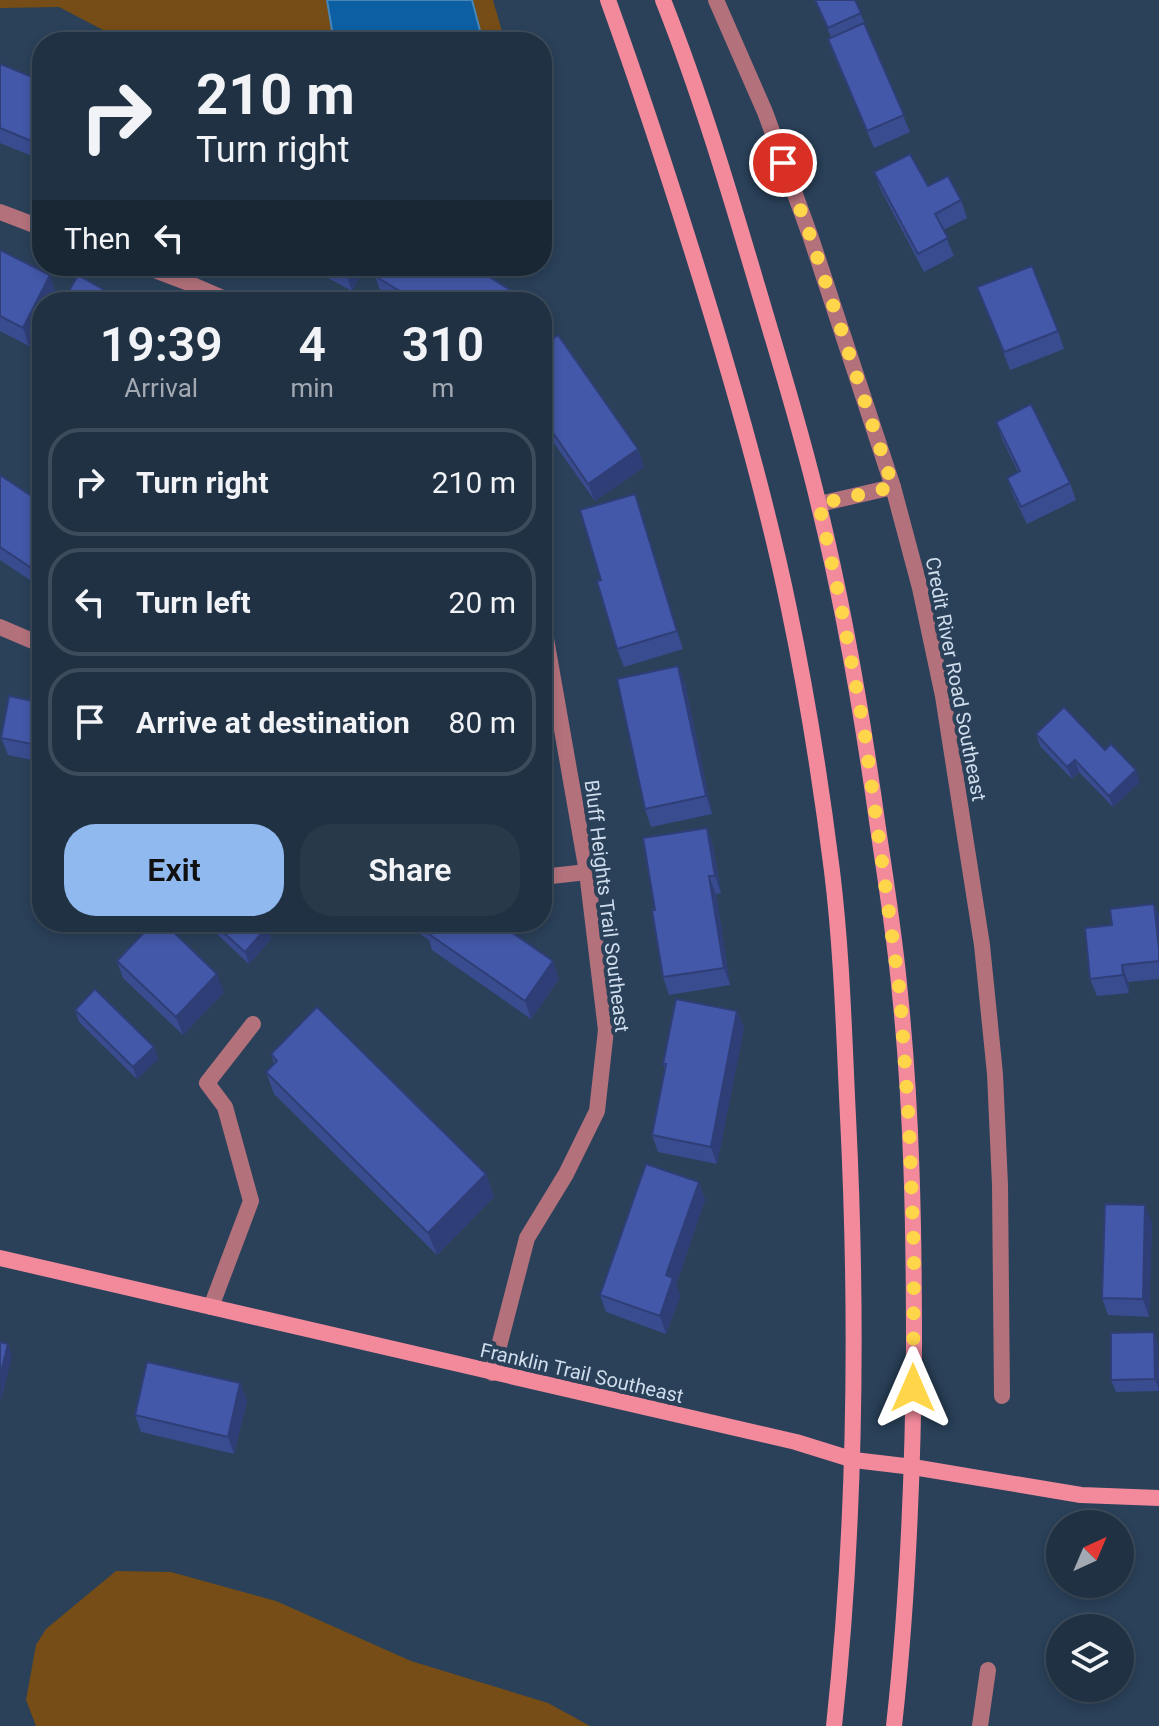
<!DOCTYPE html>
<html lang="en">
<head>
<meta charset="utf-8">
<style>
	:root { --surface:#203143; --page:#28394a; --text:#f1f3f6; --muted:#a2a9b2; --line:#3d4c5c; --accent:#90b9f0 }
	body { margin:0; font-family:Roboto,sans-serif; background:var(--page); color:var(--text); height:100vh; display:flex; flex-direction:column; font-size:30px; white-space:nowrap }
	* { box-sizing:border-box; margin:0 }
	p { font-size:26px; color:var(--muted) }
	.icon { flex:none; width:44px; height:44px; fill:none; stroke:currentColor; stroke-width:2; stroke-linecap:round; stroke-linejoin:round }
	.map { position:relative; flex:1; overflow:hidden }
	.drawer { position:absolute; left:32px; top:292px; width:520px; height:640px; display:flex; flex-direction:column; background:var(--surface); border-radius:32px; box-shadow:0 4px 12px #0003,0 0 0 2px var(--line) }
	.drawer>* { flex:none }
	.banner { position:absolute; left:32px; top:32px; width:520px; height:244px; border-radius:32px; box-shadow:0 4px 12px #0003,0 0 0 2px var(--line); background:#203143; color:var(--text); overflow:hidden }
	.needle { width:52px; rotate:44deg }
	.buttons { position:absolute; left:1046px; top:1510px; display:grid; gap:16px }
	.buttons a { display:grid; place-items:center; width:88px; height:88px; border-radius:50%; background:var(--surface); box-shadow:0 4px 12px #0003,0 0 0 2px var(--line); font-size:40px }
	.pin { position:absolute; display:grid; place-items:center; width:68px; height:68px; color:#fff; margin:-34px; border:4px solid #fff; border-radius:50%; box-shadow:0 2px 8px #0007 }
	.me { position:absolute; width:88px; margin:-44px; rotate:0deg; stroke-linejoin:round; filter:drop-shadow(0 0 6px #0008) }
	.turn { display:flex; align-items:center; gap:28px; height:168px; padding:0 32px; font-size:36px }
	.turn .icon { width:104px; height:104px; stroke-width:2.5 }
	.turn b { display:block; font-size:56px; line-height:68px }
	.then { display:flex; align-items:center; height:76px; padding:0 32px; background:#0003; gap:16px; font-size:30px }
	.eta { display:flex; justify-content:space-evenly; align-items:center; height:136px; text-align:center }
	.eta b { font-size:48px; font-weight:600; line-height:56px }
	.action { display:flex; gap:16px; margin-top:auto; padding:16px 32px }
	.action a { flex:1; height:92px; border-radius:32px; background:var(--accent); color:#111; font-size:32px; font-weight:600; line-height:92px; text-align:center }
	.action a+a { background:var(--page); color:var(--text) }
	ul { padding:0; list-style:none }
	li { display:flex; align-items:center; gap:24px; height:108px; margin:0 16px 12px; padding:0 16px; border:4px solid var(--line); border-radius:32px }
	li div { flex:1 }
	li b { display:block; font-size:30px }
	li em { font-style:normal }
	.map>svg:first-child { display:block }
	.green { fill:#764d16 }
	.water { fill:#0b5fa2; stroke:#4685b8; stroke-width:2 }
	.lines { fill:none; stroke-linecap:round; stroke-linejoin:round }
	.lane { stroke:#b3717b; stroke-width:16 }
	.street { stroke:#b3717b; stroke-width:16 }
	.secondary { stroke:#f38a9c; stroke-width:16 }
	.wall { fill:#3a4c90 }
	.shaded-wall { fill:#2f3e76 }
	.building { fill:#4358a8; stroke:#2f3e76; stroke-width:2 }
	.route { stroke:#ffd54a; stroke-width:14; stroke-dasharray:0 25.2 }
	.labels { text-anchor:middle; stroke-width:8; stroke-linejoin:round; paint-order:stroke }
	.street-label { font-size:20px; fill:#cfddec; stroke:#2a4159 }
</style>
</head>
<body>
<div class="map">
<svg width="1159" height="1726" viewBox="0 0 1159 1726">
	<rect width="100%" height="100%" fill="#2a4159"/>
	<g class="green">
		<path d="M 0,0 L 327,0 L 334,42 L 126,42 L 59,7 L 0,8 Z"/>
		<path d="M 472,0 L 493,0 L 505,42 L 483,42 Z"/>
		<path d="M 116,1571 L 171,1572 L 276,1601 L 411,1661 L 548,1703 L 590,1726 L 36,1726 L 26,1700 L 36,1645 L 46,1629 Z"/>
	</g>
	<path class="water" d="M 327,0 L 472,0 L 483,42 L 334,42 Z"/>
	<g class="lines">
		<g class="lane">
			<path d="M 819,504 L 893,487"/>
			<path d="M 211,1307 L 251,1201 L 225,1107 L 207,1083 L 253,1024"/>
		</g>
		<g class="street">
			<path d="M 716,0 L 765,112 L 811,238 L 893,487 L 920,588 L 943,696 L 982,945 L 995,1074 L 1000,1185 L 1002,1396"/>
			<path d="M 0,212 L 42,228"/>
			<path d="M 144,266 L 186,282 L 232,302"/>
			<path d="M 0,627 L 42,645"/>
			<path d="M 542,877 L 587,872"/>
			<path d="M 492,1373 L 527,1238 L 566,1174 L 597,1111 L 606,1030 L 587,872 L 542,616"/>
			<path d="M 980,1726 L 988,1670"/>
		</g>
		<g class="secondary">
			<path d="M 608,0 C 643,97 675,195 705,293 C 737,397 767,502 789,609 C 807,695 821,783 832,871 C 842,952 844,1035 848,1117 C 858,1321 856,1523 834,1726"/>
			<path d="M 663,0 C 702,98 732,201 762,302 C 782,370 803,437 819,506 C 845,612 863,720 878,828 C 886,883 895,938 900,994 C 912,1111 914,1229 914,1347 C 913,1473 908,1600 894,1726"/>
			<path d="M 0,1258 L 796,1442 L 854,1460 L 913,1467 L 1081,1495 L 1159,1498"/>
		</g>
	</g>
	<g class="wall">
		<path d="M 814,0 L 855,0 L 910,132 L 874,148 L 834,56 L 828,39 L 831,37 Z"/>
		<path d="M 0,64 L 42,81 L 42,160 L 0,143 Z"/>
		<path d="M 874,172 L 928,186 L 961,200 L 967,218 L 943,230 L 954,256 L 924,272 L 881,190 Z"/>
		<path d="M 0,250 L 56,293 L 52,302 L 42,302 L 29,346 L 0,331 Z"/>
		<path d="M 306,266 L 366,266 L 352,291 Z"/>
		<path d="M 375,276 L 529,302 L 396,302 L 381,293 Z"/>
		<path d="M 984,304 L 1058,331 L 1064,349 L 1010,370 Z"/>
		<path d="M 542,347 L 638,449 L 644,467 L 595,501 L 551,439 L 547,426 L 542,419 Z"/>
		<path d="M 996,422 L 1070,483 L 1076,500 L 1027,524 L 1013,495 L 1007,478 L 1018,472 L 1002,439 Z"/>
		<path d="M 0,475 L 42,503 L 42,576 L 36,584 L 0,560 Z"/>
		<path d="M 635,494 L 683,649 L 624,667 L 617,649 L 601,580 Z"/>
		<path d="M 685,683 L 712,814 L 651,827 L 645,809 Z"/>
		<path d="M 42,703 L 42,762 L 8,755 L 1,738 Z"/>
		<path d="M 1036,734 L 1105,750 L 1140,782 L 1113,807 L 1079,772 L 1072,779 L 1040,746 Z"/>
		<path d="M 707,828 L 713,846 L 721,893 L 716,894 L 730,985 L 669,995 L 663,977 L 655,910 Z"/>
		<path d="M 1154,904 L 1159,917 L 1159,979 L 1128,982 L 1129,993 L 1097,996 L 1090,979 L 1112,925 Z"/>
		<path d="M 204,922 L 261,922 L 267,927 L 271,939 L 249,964 Z"/>
		<path d="M 402,922 L 497,922 L 553,961 L 559,979 L 531,1019 L 432,950 L 429,940 Z"/>
		<path d="M 117,961 L 224,992 L 183,1035 L 123,978 Z"/>
		<path d="M 75,1010 L 154,1047 L 158,1059 L 137,1079 L 79,1022 Z"/>
		<path d="M 737,1011 L 744,1028 L 717,1164 L 658,1152 L 652,1135 L 665,1070 L 663,1064 Z"/>
		<path d="M 271,1054 L 486,1174 L 494,1197 L 437,1255 L 274,1094 L 266,1072 L 274,1064 Z"/>
		<path d="M 699,1182 L 705,1200 L 676,1285 L 680,1296 L 666,1334 L 606,1312 L 600,1295 Z"/>
		<path d="M 1152,1223 L 1149,1317 L 1108,1315 L 1102,1298 Z"/>
		<path d="M 1154,1332 L 1158,1344 L 1159,1391 L 1116,1392 L 1111,1380 Z"/>
		<path d="M 240,1383 L 247,1401 L 234,1454 L 141,1432 L 135,1415 Z"/>
	</g>
	<g class="shaded-wall">
		<path d="M 350,266 L 366,266 L 352,291 L 346,274 Z"/>
		<path d="M 50,275 L 56,293 L 52,302 L 42,302 L 42,321 L 29,346 L 23,328 Z"/>
		<path d="M 638,449 L 644,467 L 595,501 L 588,484 Z"/>
		<path d="M 635,494 L 641,511 L 683,649 L 677,631 Z"/>
		<path d="M 42,549 L 42,576 L 36,584 L 30,567 Z"/>
		<path d="M 678,666 L 685,683 L 712,814 L 706,796 Z"/>
		<path d="M 1075,760 L 1079,772 L 1072,779 L 1067,767 Z"/>
		<path d="M 1136,770 L 1140,782 L 1113,807 L 1109,796 Z"/>
		<path d="M 707,828 L 713,846 L 721,893 L 715,876 Z"/>
		<path d="M 709,876 L 716,894 L 730,985 L 724,968 Z"/>
		<path d="M 1154,904 L 1159,917 L 1159,948 Z"/>
		<path d="M 267,927 L 271,939 L 249,964 L 245,952 Z"/>
		<path d="M 553,961 L 559,979 L 531,1019 L 525,1001 Z"/>
		<path d="M 1122,965 L 1128,982 L 1129,993 L 1123,975 Z"/>
		<path d="M 217,974 L 224,992 L 183,1035 L 176,1017 Z"/>
		<path d="M 737,1011 L 744,1028 L 717,1164 L 711,1147 Z"/>
		<path d="M 154,1047 L 158,1059 L 137,1079 L 133,1067 Z"/>
		<path d="M 486,1174 L 494,1197 L 437,1255 L 428,1233 Z"/>
		<path d="M 699,1182 L 705,1200 L 676,1285 L 680,1296 L 666,1334 L 660,1316 L 666,1275 Z"/>
		<path d="M 1145,1205 L 1152,1223 L 1149,1317 L 1143,1299 Z"/>
		<path d="M 1154,1332 L 1158,1344 L 1159,1390 L 1155,1379 Z"/>
		<path d="M 8,1344 L 12,1356 L 1,1402 L 0,1376 Z"/>
		<path d="M 240,1383 L 247,1401 L 234,1454 L 228,1437 Z"/>
	</g>
	<g class="building">
		<path d="M 815,0 L 855,0 L 861,13 L 828,28 Z"/>
		<path d="M 864,23 L 904,115 L 867,131 L 828,39 Z"/>
		<path d="M 0,64 L 42,81 L 41,145 L 0,128 Z"/>
		<path d="M 910,154 L 928,186 L 948,176 L 961,200 L 935,214 L 948,238 L 918,254 L 874,172 Z"/>
		<path d="M 0,250 L 50,275 L 23,328 L 0,316 Z"/>
		<path d="M 331,266 L 350,266 L 346,274 Z"/>
		<path d="M 381,266 L 472,266 L 528,301 L 527,302 L 418,302 L 375,276 Z"/>
		<path d="M 1032,266 L 1058,331 L 1004,352 L 977,287 Z"/>
		<path d="M 78,275 L 125,302 L 63,302 Z"/>
		<path d="M 558,335 L 638,449 L 588,484 L 545,421 L 548,419 L 542,411 L 542,347 Z"/>
		<path d="M 1031,404 L 1070,483 L 1021,507 L 1007,478 L 1020,471 L 996,422 Z"/>
		<path d="M 0,475 L 42,503 L 42,549 L 30,567 L 0,547 Z"/>
		<path d="M 635,494 L 677,631 L 617,649 L 597,581 L 601,580 L 580,510 Z"/>
		<path d="M 678,666 L 706,796 L 645,809 L 617,679 Z"/>
		<path d="M 9,696 L 42,703 L 42,746 L 1,738 Z"/>
		<path d="M 1064,707 L 1105,750 L 1111,744 L 1136,770 L 1109,796 L 1075,760 L 1067,767 L 1036,734 Z"/>
		<path d="M 707,828 L 715,876 L 709,876 L 724,968 L 663,977 L 652,910 L 655,910 L 643,838 Z"/>
		<path d="M 1154,904 L 1159,948 L 1159,961 L 1122,965 L 1123,975 L 1090,979 L 1085,928 L 1112,925 L 1110,909 Z"/>
		<path d="M 154,922 L 163,922 L 217,974 L 176,1017 L 117,961 Z"/>
		<path d="M 212,922 L 261,922 L 267,927 L 245,952 Z"/>
		<path d="M 421,922 L 497,922 L 553,961 L 525,1001 L 426,932 L 429,928 Z"/>
		<path d="M 95,989 L 154,1047 L 133,1067 L 75,1010 Z"/>
		<path d="M 676,999 L 737,1011 L 711,1147 L 652,1135 L 666,1064 L 663,1064 Z"/>
		<path d="M 317,1007 L 486,1174 L 428,1233 L 266,1072 L 277,1061 L 271,1054 Z"/>
		<path d="M 646,1164 L 699,1182 L 666,1275 L 673,1278 L 660,1316 L 600,1295 Z"/>
		<path d="M 1105,1204 L 1145,1205 L 1143,1299 L 1102,1298 Z"/>
		<path d="M 1154,1332 L 1155,1379 L 1111,1380 L 1111,1333 Z"/>
		<path d="M 0,1342 L 8,1344 L 0,1376 Z"/>
		<path d="M 147,1362 L 240,1383 L 228,1437 L 135,1415 Z"/>
	</g>
	<g class="lines">
		<path class="route" d="M 783,163 L 811,238 L 893,487 L 819,504 L 840,601 L 864,729 L 900,994 L 909,1123 L 914,1256 L 913,1388"/>
	</g>
	<g class="labels">
		<g class="street-label">
			<text transform="translate(956 679) rotate(79)" y="7">Credit River Road Southeast</text>
			<text transform="translate(607 906) rotate(83)" y="7">Bluff Heights Trail Southeast</text>
			<text transform="translate(582 1373) rotate(13)" y="7">Franklin Trail Southeast</text>
		</g>
	</g>
</svg>
<div class="buttons">
<a><svg class="needle" viewBox="-14 -14 28 28"><path d="M0-13l5 13h-10z" fill="#e53935"/><path d="M0 13l5-13h-10z" fill="#a2a9b2"/></svg></a>
<a><svg class="icon" aria-label="layers" viewBox="0 0 24 24"><path d="M12 4l9 5-9 5-9-5zM3 14l9 5 9-5"/></svg></a>
</div>
<div class="pin" style="left:783px;top:163px;background:#d93025"><svg class="icon" aria-label="arrive" viewBox="0 0 24 24"><path d="M6 21V4h12l-3 4 3 4H6"/></svg></div>
<svg class="me" style="left:913px;top:1388px" viewBox="-20 -20 40 40"><path d="M0-17L14 15 0 8-14 15z" fill="#ffd54a" stroke="#fff" stroke-width="4"/></svg>
<div class="banner">
<div class="turn"><svg class="icon" aria-label="right" viewBox="0 0 24 24"><path d="M7 20v-9h11M14 6l5 5-5 5"/></svg><div><b>210 m</b>Turn right</div></div>
<div class="then">Then<svg class="icon" aria-label="left" viewBox="0 0 24 24"><path d="M17 20v-9H6M10 6l-5 5 5 5"/></svg></div>
</div>
<section class="drawer">
<div class="eta">
<div><b>19:39</b><p>Arrival</p></div>
<div><b>4</b><p>min</p></div>
<div><b>310</b><p>m</p></div>
</div>
<ul>
<li><svg class="icon" aria-label="right" viewBox="0 0 24 24"><path d="M7 20v-9h11M14 6l5 5-5 5"/></svg><div><b>Turn right</b></div><em>210 m</em></li>
<li><svg class="icon" aria-label="left" viewBox="0 0 24 24"><path d="M17 20v-9H6M10 6l-5 5 5 5"/></svg><div><b>Turn left</b></div><em>20 m</em></li>
<li><svg class="icon" aria-label="arrive" viewBox="0 0 24 24"><path d="M6 21V4h12l-3 4 3 4H6"/></svg><div><b>Arrive at destination</b></div><em>80 m</em></li>
</ul>
<div class="action"><a>Exit</a><a>Share</a></div>
</section>
</div>
</body>
</html>
